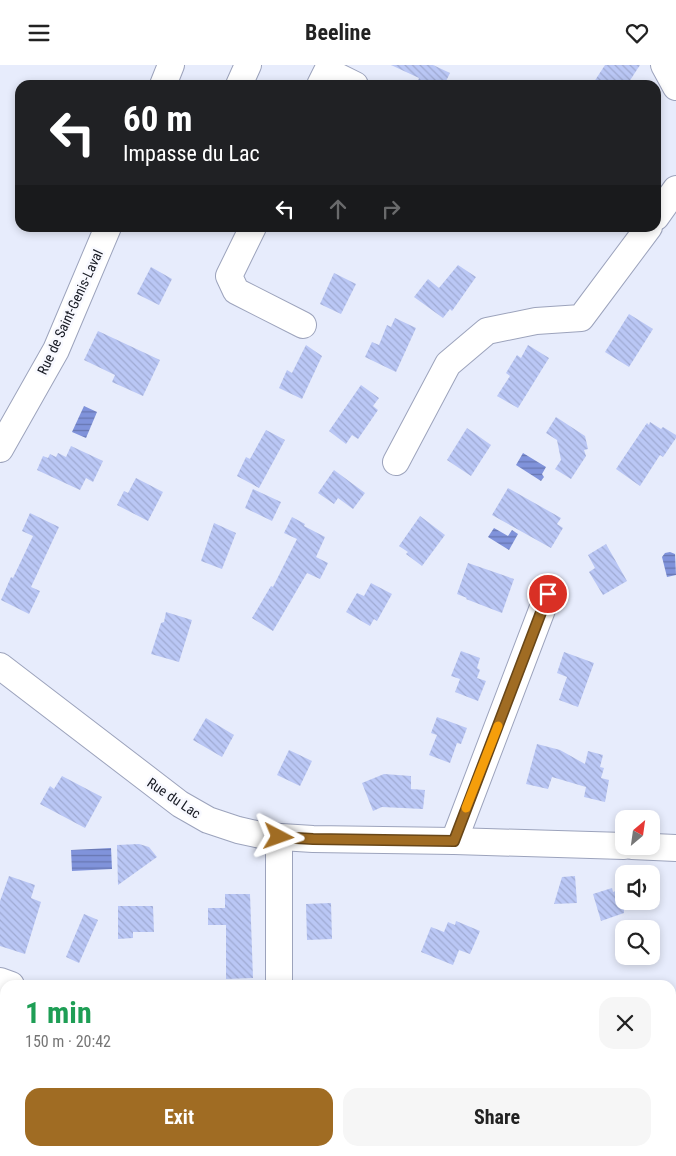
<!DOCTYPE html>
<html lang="en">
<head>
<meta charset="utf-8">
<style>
	:root { --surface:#fff; --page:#f6f6f6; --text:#222; --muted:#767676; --accent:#a06c23 }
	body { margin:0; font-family:"Roboto Condensed",sans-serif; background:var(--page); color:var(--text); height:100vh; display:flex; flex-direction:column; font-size:19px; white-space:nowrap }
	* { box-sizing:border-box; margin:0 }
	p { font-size:16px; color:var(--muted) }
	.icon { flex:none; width:28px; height:28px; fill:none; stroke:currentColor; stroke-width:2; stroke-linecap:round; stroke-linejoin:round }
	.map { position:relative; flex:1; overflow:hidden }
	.side { position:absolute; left:0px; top:915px; width:676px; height:176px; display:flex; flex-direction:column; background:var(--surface); border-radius:15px 15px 0 0; box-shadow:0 2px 8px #0003 }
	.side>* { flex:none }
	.banner { position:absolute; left:15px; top:15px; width:646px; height:152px; border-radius:15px; box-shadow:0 2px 8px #0003; background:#202124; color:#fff; overflow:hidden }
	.needle { width:32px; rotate:29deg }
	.controls { position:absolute; left:615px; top:745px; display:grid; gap:10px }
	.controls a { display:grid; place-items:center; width:45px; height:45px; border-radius:10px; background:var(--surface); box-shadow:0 2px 8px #0003; font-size:25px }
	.pin { position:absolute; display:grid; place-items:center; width:42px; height:42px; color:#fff; margin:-21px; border:2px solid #fff; border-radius:50%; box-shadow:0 1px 5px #0007 }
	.me { position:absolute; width:55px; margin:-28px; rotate:94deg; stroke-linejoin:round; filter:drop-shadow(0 0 4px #0008) }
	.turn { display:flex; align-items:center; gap:18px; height:105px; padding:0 25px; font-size:22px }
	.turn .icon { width:65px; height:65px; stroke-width:2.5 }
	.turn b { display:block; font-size:35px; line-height:42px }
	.lanes { display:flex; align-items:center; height:48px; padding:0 25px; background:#0003; justify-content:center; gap:25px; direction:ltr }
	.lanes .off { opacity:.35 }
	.round { display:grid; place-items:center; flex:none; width:52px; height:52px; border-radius:15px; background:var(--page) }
	.head { display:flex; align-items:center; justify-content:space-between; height:85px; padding:0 25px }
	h1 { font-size:30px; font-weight:700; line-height:38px; color:#1e9e55 }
	.primary-button { display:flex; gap:10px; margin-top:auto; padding:10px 25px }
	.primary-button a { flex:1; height:58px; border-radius:15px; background:var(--accent); color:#fff; font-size:20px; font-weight:700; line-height:58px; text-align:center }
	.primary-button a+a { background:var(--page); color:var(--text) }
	header { display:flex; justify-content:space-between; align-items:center; height:65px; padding:0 25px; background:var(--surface); font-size:22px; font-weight:700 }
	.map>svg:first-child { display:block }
	.water { fill:url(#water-rules) }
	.building { fill:url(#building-back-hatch) }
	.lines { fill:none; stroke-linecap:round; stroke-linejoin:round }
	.minor-casing { stroke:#9ca3bc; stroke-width:28 }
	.minor { stroke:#fff; stroke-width:26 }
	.route-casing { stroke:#684617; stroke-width:12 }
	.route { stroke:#a06c23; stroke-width:9 }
	.slow { stroke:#f59e0b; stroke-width:9 }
	.labels { text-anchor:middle; stroke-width:5; stroke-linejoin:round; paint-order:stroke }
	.street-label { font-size:14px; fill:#161922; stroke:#f8f9ff }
</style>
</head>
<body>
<header><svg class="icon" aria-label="menu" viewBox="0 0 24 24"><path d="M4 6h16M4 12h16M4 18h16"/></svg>Beeline<svg class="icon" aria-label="heart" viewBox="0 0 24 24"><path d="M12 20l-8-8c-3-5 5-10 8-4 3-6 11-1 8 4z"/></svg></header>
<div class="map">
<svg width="676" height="1091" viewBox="0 0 676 1091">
	<defs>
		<pattern id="water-rules" width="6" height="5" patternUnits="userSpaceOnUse" patternTransform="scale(1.25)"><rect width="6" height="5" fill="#8093db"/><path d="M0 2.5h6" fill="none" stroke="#6877b1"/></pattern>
		<pattern id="building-back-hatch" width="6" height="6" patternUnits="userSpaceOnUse" patternTransform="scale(1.25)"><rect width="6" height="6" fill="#bac7f5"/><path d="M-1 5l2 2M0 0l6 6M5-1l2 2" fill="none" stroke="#9faad2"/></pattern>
	</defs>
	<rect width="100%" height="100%" fill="#e7ecfc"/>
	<g class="water">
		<path d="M 84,341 L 97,347 L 86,373 L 72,367 Z"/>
		<path d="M 523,388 L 546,402 L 542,409 L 544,412 L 541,416 L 516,400 Z"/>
		<path d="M 494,463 L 508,471 L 512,465 L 518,469 L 509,485 L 488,472 Z"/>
		<path d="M 670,487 L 675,489 L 676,510 L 667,512 L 662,492 L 665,488 Z"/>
		<path d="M 111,783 L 112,804 L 72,806 L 71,785 Z"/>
	</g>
	<g class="building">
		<path d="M 391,0 L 433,0 L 450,8 L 444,20 L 416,20 L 419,13 Z"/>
		<path d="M 605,0 L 640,0 L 627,20 L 592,20 Z"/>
		<path d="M 458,200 L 476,212 L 452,246 L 450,244 L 443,253 L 414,232 L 428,214 L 439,223 Z"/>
		<path d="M 151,202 L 172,214 L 159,240 L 137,229 Z"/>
		<path d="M 334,208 L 356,219 L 341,249 L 320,239 Z"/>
		<path d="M 629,249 L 653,264 L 629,302 L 605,287 Z"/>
		<path d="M 395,253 L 416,263 L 396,307 L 365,292 L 372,277 L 379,280 L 387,260 L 391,262 Z"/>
		<path d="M 98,266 L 160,295 L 143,331 L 112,317 L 115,310 L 84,295 Z"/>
		<path d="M 306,280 L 322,291 L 302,334 L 279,323 L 287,305 L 292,308 Z"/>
		<path d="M 528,280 L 549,293 L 518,343 L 497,331 L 510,311 L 506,308 L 517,290 L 521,293 Z"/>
		<path d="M 361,320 L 379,333 L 373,341 L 378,345 L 358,374 L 352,370 L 346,379 L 329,366 Z"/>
		<path d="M 556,352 L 585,371 L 588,384 L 584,385 L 586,391 L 571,414 L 555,404 L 561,395 L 557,375 L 546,368 Z"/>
		<path d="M 650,357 L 661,364 L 663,362 L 676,370 L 676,373 L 663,392 L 660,390 L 640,421 L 616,404 L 647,358 L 649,360 Z"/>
		<path d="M 467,363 L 491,380 L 471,411 L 447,395 Z"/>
		<path d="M 266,365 L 285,375 L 259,423 L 237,411 L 246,392 L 250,394 Z"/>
		<path d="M 71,381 L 103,396 L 93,417 L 86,413 L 80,425 L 37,405 L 43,391 L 48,393 L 50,389 L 56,392 L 58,388 L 66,392 Z"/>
		<path d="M 334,405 L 365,428 L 353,444 L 338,433 L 334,439 L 318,428 Z"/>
		<path d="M 136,413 L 163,427 L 148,456 L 117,440 L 124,426 L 128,428 Z"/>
		<path d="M 508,423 L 561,453 L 557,459 L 563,463 L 551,483 L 492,450 Z"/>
		<path d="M 253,424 L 281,437 L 272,456 L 245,443 Z"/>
		<path d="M 30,448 L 59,462 L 31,522 L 40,526 L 29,549 L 1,535 L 11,512 L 13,513 L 33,471 L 22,466 Z"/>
		<path d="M 420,451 L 445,470 L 422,501 L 406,489 L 408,487 L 399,481 Z"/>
		<path d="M 292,452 L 305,459 L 304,461 L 325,472 L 316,492 L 328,498 L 320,514 L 307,508 L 273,566 L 252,553 L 271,521 L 273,522 L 297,474 L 284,468 Z"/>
		<path d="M 214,458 L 236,468 L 222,504 L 201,496 Z"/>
		<path d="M 606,479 L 627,516 L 603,530 L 589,507 L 595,503 L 588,490 Z"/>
		<path d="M 468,498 L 514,514 L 502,548 L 466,534 L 467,533 L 457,529 Z"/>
		<path d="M 371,518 L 392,529 L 377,556 L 374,554 L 370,561 L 346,547 L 357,528 L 364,531 Z"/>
		<path d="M 166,547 L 192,555 L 179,597 L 151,589 L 161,558 L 164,557 Z"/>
		<path d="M 461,586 L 480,593 L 477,603 L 480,605 L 477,613 L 486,616 L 478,636 L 455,627 L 460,614 L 451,611 Z"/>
		<path d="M 564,587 L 594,598 L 578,642 L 559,635 L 567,612 L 557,608 Z"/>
		<path d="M 437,652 L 467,663 L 461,679 L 457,678 L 450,698 L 429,690 L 437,670 L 431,668 Z"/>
		<path d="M 206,653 L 234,670 L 222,692 L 193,675 Z"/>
		<path d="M 537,679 L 560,685 L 585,699 L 588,686 L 603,690 L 600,702 L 604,703 L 601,713 L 609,715 L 605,737 L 584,732 L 586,722 L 552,712 L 548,724 L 526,719 Z"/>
		<path d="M 289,685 L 312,696 L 300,721 L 277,710 Z"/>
		<path d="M 384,709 L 411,711 L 411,724 L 425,725 L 423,744 L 382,742 L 373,746 L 362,718 Z"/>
		<path d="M 62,711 L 102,732 L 85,763 L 40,739 L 50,721 L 54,724 Z"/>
		<path d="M 139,779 L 149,782 L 157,792 L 118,820 L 117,780 Z"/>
		<path d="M 9,811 L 35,820 L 31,833 L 41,837 L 25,889 L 0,881 L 0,836 Z"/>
		<path d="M 575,811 L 577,838 L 554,839 L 562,812 Z"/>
		<path d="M 612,823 L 613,827 L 624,823 L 624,848 L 601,856 L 593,829 Z"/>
		<path d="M 225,829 L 250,829 L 253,913 L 226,914 L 226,860 L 208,860 L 208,843 L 225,843 Z"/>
		<path d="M 331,838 L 332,874 L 307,875 L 306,839 Z"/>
		<path d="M 118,841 L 153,841 L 154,867 L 133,867 L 133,873 L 118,874 Z"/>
		<path d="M 84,849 L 98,855 L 79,898 L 66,892 Z"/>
		<path d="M 456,856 L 480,866 L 470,889 L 459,885 L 453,900 L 421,887 L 431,862 L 444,867 L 448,857 L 455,860 Z"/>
	</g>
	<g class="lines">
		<defs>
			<g id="minor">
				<path d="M 664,0 L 676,22"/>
				<path d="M 163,20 L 171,0"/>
				<path d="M 239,20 L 248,0"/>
				<path d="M 320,20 L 327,6 L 355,20"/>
				<path d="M 656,152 L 676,124"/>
				<path d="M 253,162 L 229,211 L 236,226 L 303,260"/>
				<path d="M 0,384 L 56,285 L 108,162"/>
				<path d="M 396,397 L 448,299 L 487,266 L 536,256 L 581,253 L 649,162"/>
				<path d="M 0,601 L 180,739 L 208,755 L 238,765 L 265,771 L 313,774 L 454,776 L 624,781"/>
				<path d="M 279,772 L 279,920"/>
				<path d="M 454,776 L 548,529"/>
				<path d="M 632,781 L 676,783"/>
				<path d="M 0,916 L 11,920"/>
				<path d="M 671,1067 L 676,1066"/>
				<path d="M 655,1086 L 657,1091"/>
			</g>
		</defs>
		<use href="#minor" class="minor-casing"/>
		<use href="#minor" class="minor"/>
	</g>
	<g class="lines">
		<defs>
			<path id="route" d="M 279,772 L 313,774 L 454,776 L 548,529"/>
		</defs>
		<use href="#route" class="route-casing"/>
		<use href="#route" class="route"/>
		<path class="slow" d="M 466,743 L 498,661"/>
	</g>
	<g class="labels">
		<g class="street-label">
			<text transform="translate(70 247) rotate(-65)" y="5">Rue de Saint-Genis-Laval</text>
			<text transform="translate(174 733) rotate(34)" y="5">Rue du Lac</text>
		</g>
	</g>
</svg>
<div class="controls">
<a><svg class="needle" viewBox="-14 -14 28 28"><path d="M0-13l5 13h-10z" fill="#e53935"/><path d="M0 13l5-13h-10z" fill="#767676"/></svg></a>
<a><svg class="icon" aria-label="sound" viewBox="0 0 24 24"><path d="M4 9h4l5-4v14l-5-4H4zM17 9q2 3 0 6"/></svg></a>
<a><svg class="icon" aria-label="search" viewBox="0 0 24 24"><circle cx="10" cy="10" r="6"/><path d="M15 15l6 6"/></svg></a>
</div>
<div class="pin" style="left:548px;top:529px;background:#d93025"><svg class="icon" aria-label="arrive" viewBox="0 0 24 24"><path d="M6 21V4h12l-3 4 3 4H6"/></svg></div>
<svg class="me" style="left:279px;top:772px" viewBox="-20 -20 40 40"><path d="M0-17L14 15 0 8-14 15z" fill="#a06c23" stroke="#fff" stroke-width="4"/></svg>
<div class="banner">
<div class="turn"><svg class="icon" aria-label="left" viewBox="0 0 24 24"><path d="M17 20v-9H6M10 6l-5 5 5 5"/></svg><div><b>60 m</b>Impasse du Lac</div></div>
<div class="lanes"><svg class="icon" aria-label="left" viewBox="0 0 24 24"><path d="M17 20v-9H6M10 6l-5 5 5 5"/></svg><svg class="icon off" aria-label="ahead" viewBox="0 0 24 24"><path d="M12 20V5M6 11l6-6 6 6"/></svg><svg class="icon off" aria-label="right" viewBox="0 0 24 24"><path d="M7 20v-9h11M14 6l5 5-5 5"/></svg></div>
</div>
<section class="side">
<div class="head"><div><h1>1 min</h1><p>150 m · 20:42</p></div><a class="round"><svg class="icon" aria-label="close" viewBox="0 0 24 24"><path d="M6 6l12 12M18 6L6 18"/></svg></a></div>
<div class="primary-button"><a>Exit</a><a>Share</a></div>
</section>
</div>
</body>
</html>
